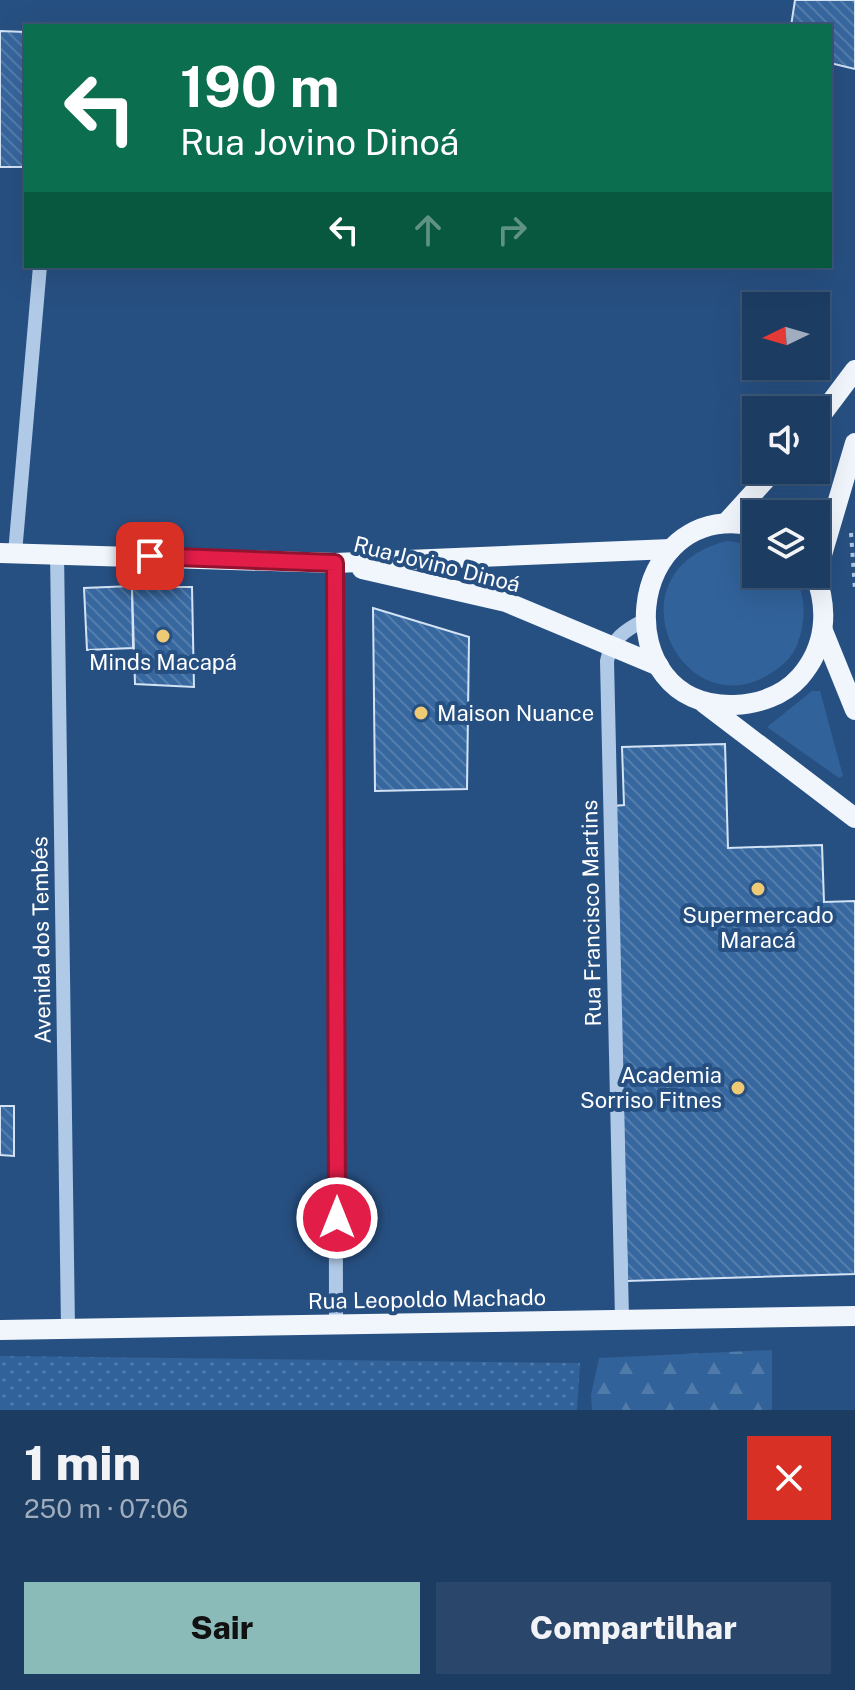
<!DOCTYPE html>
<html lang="pt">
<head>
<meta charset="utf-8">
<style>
	:root { --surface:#1d3c62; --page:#2a476b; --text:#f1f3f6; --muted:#a0adbe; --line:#3b5677; --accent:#8bbbb9 }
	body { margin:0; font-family:"Public Sans",sans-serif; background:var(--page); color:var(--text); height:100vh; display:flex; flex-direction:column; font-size:30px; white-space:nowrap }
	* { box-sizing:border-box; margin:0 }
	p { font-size:26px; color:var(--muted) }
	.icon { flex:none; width:44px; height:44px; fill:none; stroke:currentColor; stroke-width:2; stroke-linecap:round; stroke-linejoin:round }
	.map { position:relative; height:1410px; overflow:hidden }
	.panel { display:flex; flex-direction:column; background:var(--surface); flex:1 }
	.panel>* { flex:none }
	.hud { position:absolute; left:24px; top:24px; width:808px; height:244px; border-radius:0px; box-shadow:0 8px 32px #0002,0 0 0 2px var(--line); background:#0b6e4f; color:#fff; overflow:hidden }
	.needle { width:52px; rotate:265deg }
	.buttons { position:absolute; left:742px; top:292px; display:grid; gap:16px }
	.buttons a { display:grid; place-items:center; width:88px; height:88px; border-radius:0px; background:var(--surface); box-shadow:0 8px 32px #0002,0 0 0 2px var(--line); font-size:40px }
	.pin { position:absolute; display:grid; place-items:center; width:68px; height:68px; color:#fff; margin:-34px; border-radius:16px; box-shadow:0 4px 12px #0006 }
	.me { position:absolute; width:88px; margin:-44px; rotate:0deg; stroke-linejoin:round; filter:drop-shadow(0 0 6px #0008) }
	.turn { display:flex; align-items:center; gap:28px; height:168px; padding:0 24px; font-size:36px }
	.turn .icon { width:104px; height:104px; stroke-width:2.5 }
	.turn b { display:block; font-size:56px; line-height:68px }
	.lanes { display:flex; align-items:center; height:76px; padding:0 24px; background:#0003; justify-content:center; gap:40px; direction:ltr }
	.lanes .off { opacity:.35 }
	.round { display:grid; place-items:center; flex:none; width:84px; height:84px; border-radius:0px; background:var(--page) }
	.overview { display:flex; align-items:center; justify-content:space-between; height:136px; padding:0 24px }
	h1 { font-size:48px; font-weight:800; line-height:60px }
	.button { display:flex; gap:16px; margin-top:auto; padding:16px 24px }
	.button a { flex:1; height:92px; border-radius:0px; background:var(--accent); color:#111; font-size:32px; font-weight:800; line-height:92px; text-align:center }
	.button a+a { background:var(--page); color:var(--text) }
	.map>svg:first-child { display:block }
	.grass { fill:url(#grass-dots) }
	.forest { fill:url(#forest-firs) }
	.garden { fill:#31629a }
	.building { fill:url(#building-back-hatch); stroke:#d3e3f5; stroke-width:2 }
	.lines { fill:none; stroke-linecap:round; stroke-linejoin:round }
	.path { stroke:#afc9e7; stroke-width:4; stroke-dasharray:4 6; stroke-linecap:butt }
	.minor { stroke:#afc9e7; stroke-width:14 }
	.major { stroke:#f1f6fd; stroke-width:20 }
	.route-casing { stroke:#92132f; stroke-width:20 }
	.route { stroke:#e11d48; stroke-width:14 }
	.poi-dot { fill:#efca75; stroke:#275082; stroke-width:3 }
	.labels { text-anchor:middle; stroke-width:8; stroke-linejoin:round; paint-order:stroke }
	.street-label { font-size:22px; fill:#fff; stroke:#275082 }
	.poi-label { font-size:22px; fill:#fff; stroke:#275082 }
</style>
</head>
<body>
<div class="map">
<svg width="855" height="1410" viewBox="0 0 855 1410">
	<defs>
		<pattern id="grass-dots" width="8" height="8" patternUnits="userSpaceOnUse" patternTransform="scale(2)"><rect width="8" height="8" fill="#31629a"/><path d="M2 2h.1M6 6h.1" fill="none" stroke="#507aa9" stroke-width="1.8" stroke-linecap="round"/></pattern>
		<pattern id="forest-firs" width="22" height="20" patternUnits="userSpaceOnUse" patternTransform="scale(2)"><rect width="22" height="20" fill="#31629a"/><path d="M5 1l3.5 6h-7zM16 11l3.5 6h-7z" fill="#507aa9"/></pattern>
		<pattern id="building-back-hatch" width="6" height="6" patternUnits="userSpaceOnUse" patternTransform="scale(2)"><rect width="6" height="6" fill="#37679f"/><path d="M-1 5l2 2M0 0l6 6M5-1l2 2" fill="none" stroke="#557ead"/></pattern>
	</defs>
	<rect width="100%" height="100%" fill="#275082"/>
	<path class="grass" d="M 0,1356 L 580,1363 L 577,1410 L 0,1410 Z"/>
	<path class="forest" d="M 772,1350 L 772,1410 L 592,1410 L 591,1395 L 599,1358 Z"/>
	<g class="garden">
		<path d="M 727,541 L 756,545 L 756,574 L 793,574 C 807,596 806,621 797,645 C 792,658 780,668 768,675 C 680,727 606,571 727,541 Z"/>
		<path d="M 812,691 L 820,691 L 843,776 L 839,778 L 767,727 Z"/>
	</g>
	<g class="building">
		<path d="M 795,0 L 855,0 L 855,69 L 830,63 L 830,26 L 791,26 Z"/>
		<path d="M 0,31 L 26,32 L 26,167 L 0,167 Z"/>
		<path d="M 132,586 L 133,648 L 87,650 L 84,588 Z"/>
		<path d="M 132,587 L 192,587 L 194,687 L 135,684 Z"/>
		<path d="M 373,608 L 469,637 L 467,789 L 375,791 Z"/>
		<path d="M 725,744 L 728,848 L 822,845 L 824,902 L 855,901 L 855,1274 L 627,1281 L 613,806 L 624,805 L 622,747 Z"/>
		<path d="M 0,1106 L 14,1106 L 14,1156 L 0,1155 Z"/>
	</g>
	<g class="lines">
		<path class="path" d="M 851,533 L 855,590"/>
		<g class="minor">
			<path d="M 57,552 L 68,1328"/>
			<path d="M 15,553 L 40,266"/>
			<path d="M 335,563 L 336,1326"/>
			<path d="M 622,1318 L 607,661 C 611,640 625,630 643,621"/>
		</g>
		<g class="major">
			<path d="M 816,422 L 855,370"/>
			<path d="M 726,523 L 774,470"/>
			<path d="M 756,526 C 622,497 605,709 734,705 C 758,704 783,696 800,677 C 826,647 829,610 815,574"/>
			<path d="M 0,553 L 335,563 L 671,549"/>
			<path d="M 362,569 L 506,602 L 659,666"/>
			<path d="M 816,575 L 855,443"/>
			<path d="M 823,631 L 855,710"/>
			<path d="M 704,703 L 855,818"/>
			<path d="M 0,1330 L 855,1316"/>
		</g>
	</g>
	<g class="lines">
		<defs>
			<path id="route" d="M 150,556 L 335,563 L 337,1218"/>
		</defs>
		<use href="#route" class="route-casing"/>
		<use href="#route" class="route"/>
	</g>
	<g class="poi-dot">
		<circle cx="163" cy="636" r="8"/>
		<circle cx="421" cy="713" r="8"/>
		<circle cx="758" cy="889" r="8"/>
		<circle cx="738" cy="1088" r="8"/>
	</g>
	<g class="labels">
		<g class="street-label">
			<text transform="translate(437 564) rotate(14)" y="8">Rua Jovino Dinoá</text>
			<text transform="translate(591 913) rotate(-91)" y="8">Rua Francisco Martins</text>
			<text transform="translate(41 940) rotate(-91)" y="8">Avenida dos Tembés</text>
			<text transform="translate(427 1299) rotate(-1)" y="8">Rua Leopoldo Machado</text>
		</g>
		<g class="poi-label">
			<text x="163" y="670">Minds Macapá</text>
			<text x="437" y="721" text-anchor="start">Maison Nuance</text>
			<text x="758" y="923">Supermercado<tspan x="758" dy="25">Maracá</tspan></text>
			<text x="722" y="1083" text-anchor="end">Academia<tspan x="722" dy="25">Sorriso Fitnes</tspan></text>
		</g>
	</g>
</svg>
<div class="buttons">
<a><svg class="needle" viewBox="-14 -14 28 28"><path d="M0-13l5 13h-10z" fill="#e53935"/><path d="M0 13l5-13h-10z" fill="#a0adbe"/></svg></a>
<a><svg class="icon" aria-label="sound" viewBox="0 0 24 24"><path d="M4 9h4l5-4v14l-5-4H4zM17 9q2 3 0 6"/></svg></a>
<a><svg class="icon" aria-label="layers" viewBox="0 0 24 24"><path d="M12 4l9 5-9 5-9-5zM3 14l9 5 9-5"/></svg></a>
</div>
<div class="pin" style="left:150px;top:556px;background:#d93025"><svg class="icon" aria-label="arrive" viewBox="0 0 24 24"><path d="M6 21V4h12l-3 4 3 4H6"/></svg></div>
<svg class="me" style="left:337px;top:1218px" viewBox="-20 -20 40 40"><circle r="17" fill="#e11d48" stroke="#fff" stroke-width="3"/><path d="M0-11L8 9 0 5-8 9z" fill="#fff"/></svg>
<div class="hud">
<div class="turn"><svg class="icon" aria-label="left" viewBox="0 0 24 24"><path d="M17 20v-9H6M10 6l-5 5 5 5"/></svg><div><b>190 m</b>Rua Jovino Dinoá</div></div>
<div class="lanes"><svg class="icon" aria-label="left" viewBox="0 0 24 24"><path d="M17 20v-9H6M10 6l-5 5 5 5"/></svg><svg class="icon off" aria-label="ahead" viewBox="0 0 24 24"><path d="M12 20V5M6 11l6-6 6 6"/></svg><svg class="icon off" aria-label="right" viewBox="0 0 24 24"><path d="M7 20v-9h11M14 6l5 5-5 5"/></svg></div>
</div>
</div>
<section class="panel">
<div class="overview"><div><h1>1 min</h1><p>250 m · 07:06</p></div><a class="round" style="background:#d93025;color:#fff"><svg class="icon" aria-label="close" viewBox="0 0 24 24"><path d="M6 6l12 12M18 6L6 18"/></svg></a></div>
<div class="button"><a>Sair</a><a>Compartilhar</a></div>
</section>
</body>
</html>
